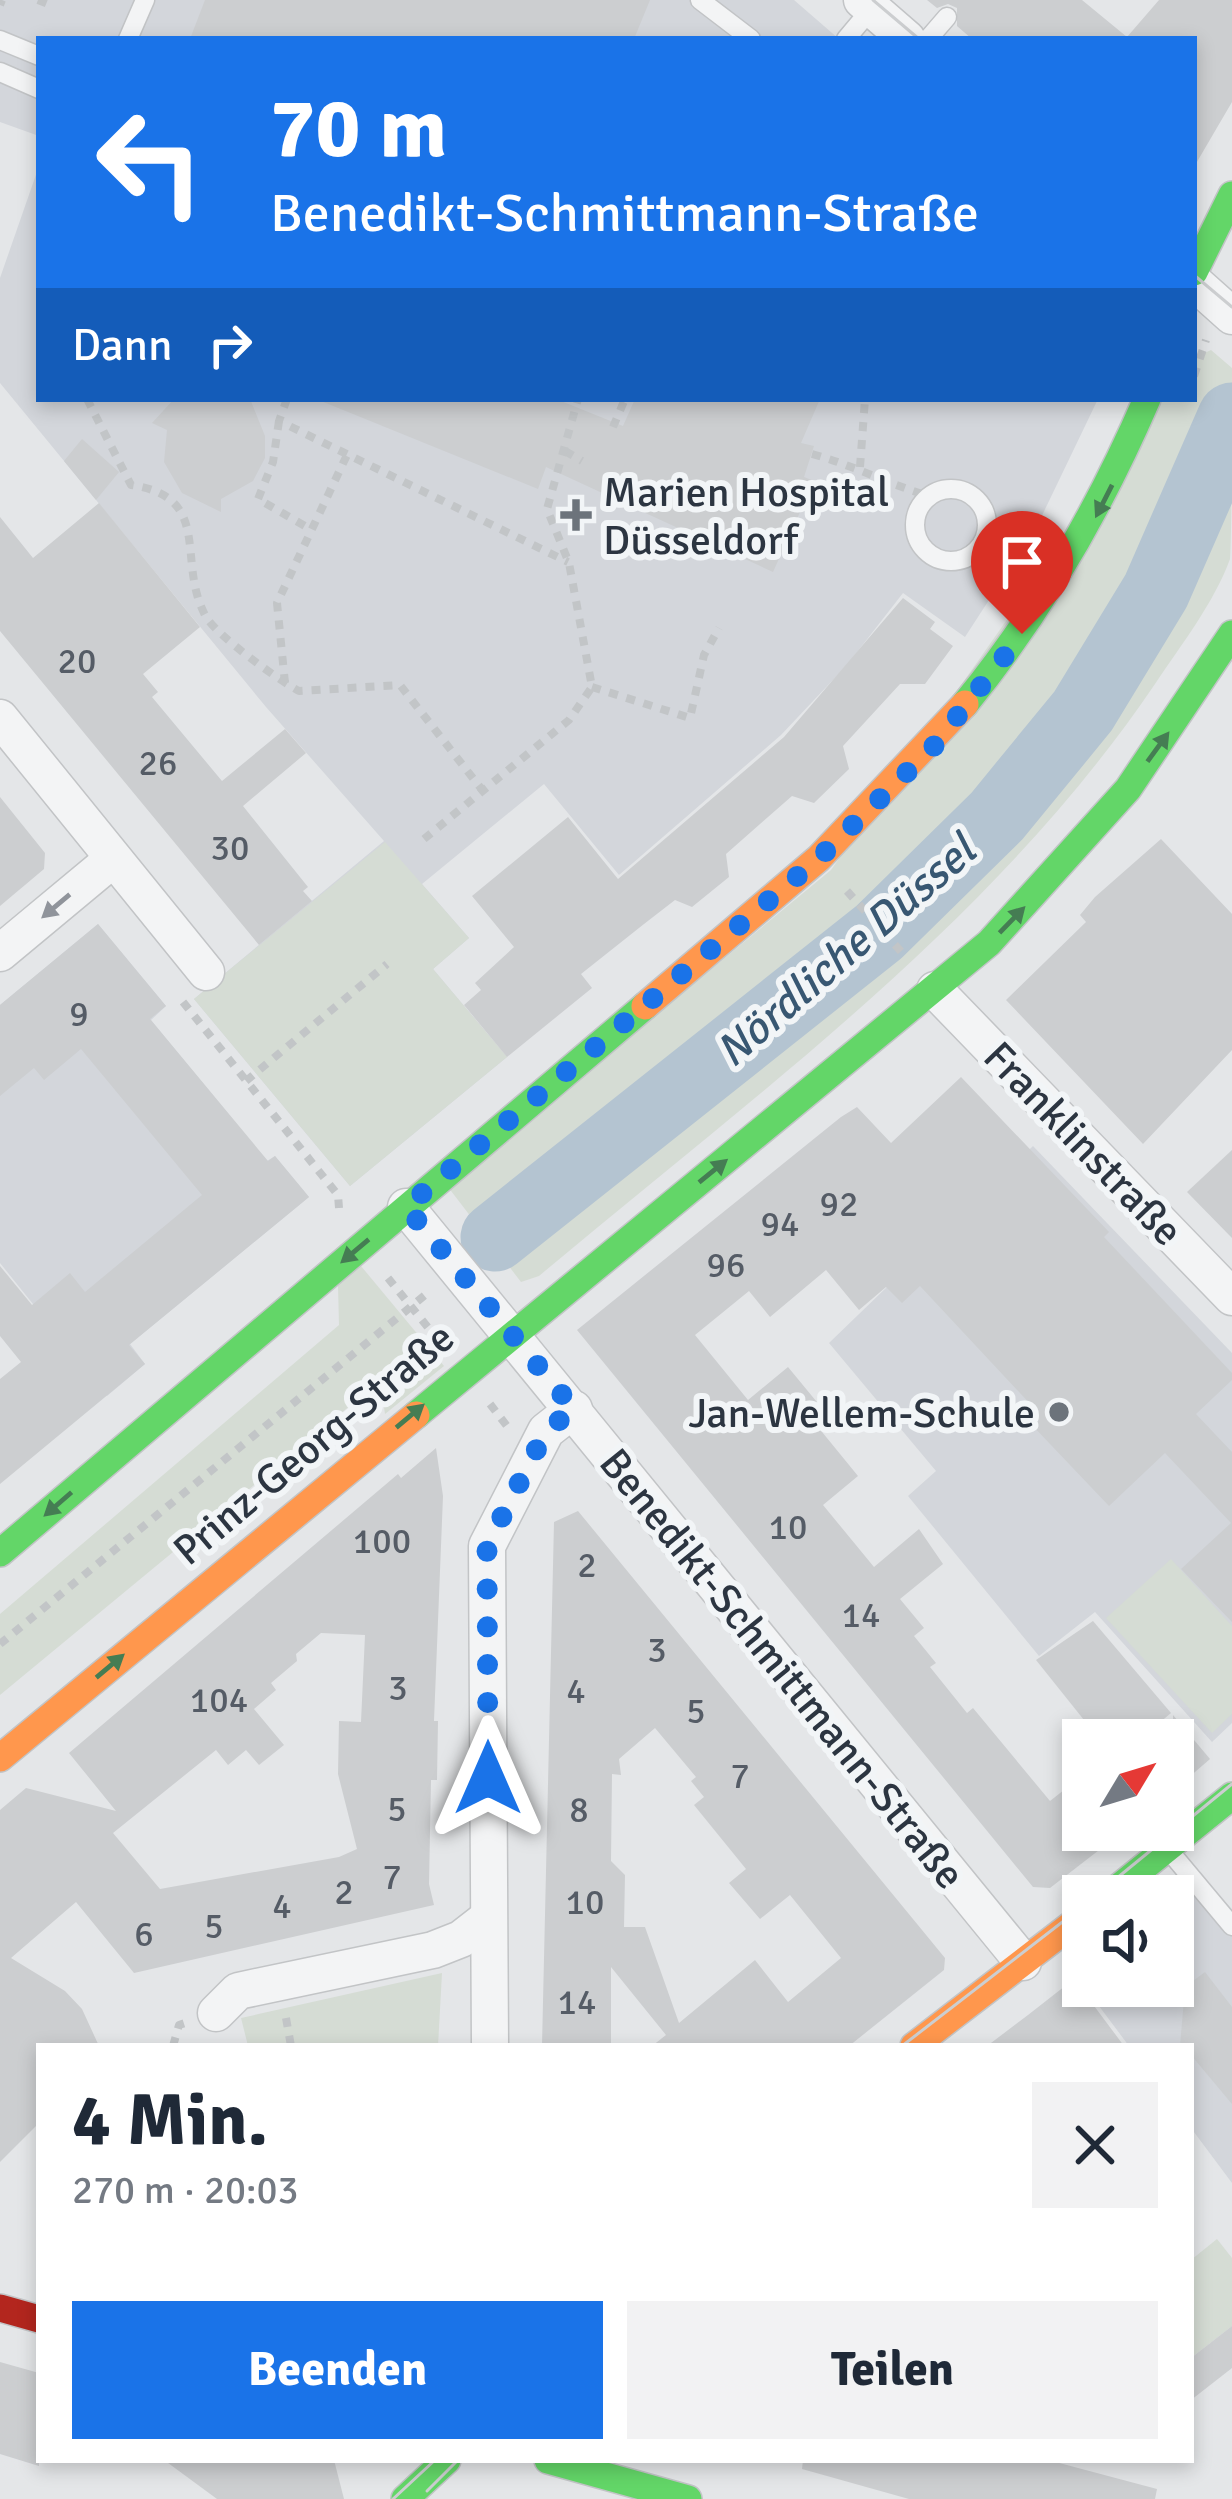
<!DOCTYPE html>
<html lang="de">
<head>
<meta charset="utf-8">
<style>
	:root { --surface:#fff; --page:#f2f2f3; --text:#1f2937; --muted:#747a83; --accent:#1a73e8 }
	body { margin:0; font-family:Signika,sans-serif; background:var(--page); color:var(--text); height:100vh; display:flex; flex-direction:column; font-size:45px; white-space:nowrap }
	* { box-sizing:border-box; margin:0 }
	p { font-size:39px; color:var(--muted) }
	.icon { flex:none; width:66px; height:66px; fill:none; stroke:currentColor; stroke-width:2; stroke-linecap:round; stroke-linejoin:round }
	.map { position:relative; flex:1; overflow:hidden }
	.panel { position:absolute; left:36px; top:2043px; width:1158px; height:420px; display:flex; flex-direction:column; background:var(--surface); border-radius:0px; box-shadow:0 6px 18px #0003 }
	.panel>* { flex:none }
	.banner { position:absolute; left:36px; top:36px; width:1161px; height:366px; border-radius:0px; box-shadow:0 6px 18px #0003; background:#1a73e8; color:#fff; overflow:hidden }
	.needle { width:78px; rotate:52deg }
	.tools { position:absolute; left:1062px; top:1719px; display:grid; gap:24px }
	.tools a { display:grid; place-items:center; width:132px; height:132px; border-radius:0px; background:var(--surface); box-shadow:0 6px 18px #0003; font-size:60px }
	.pin { position:absolute; display:grid; place-items:center; width:102px; height:102px; color:#fff; margin:-123px -51px; border-radius:50% 50% 50% 0; rotate:-45deg; box-shadow:0 0 12px #0007 }
	.pin .icon { rotate:45deg }
	.me { position:absolute; width:132px; margin:-66px; rotate:0deg; stroke-linejoin:round; filter:drop-shadow(0 0 9px #0008) }
	.turn { display:flex; align-items:center; gap:42px; height:252px; padding:0 36px; font-size:54px }
	.turn .icon { width:156px; height:156px; stroke-width:2.5 }
	.turn b { display:block; font-size:84px; line-height:102px }
	.then { display:flex; align-items:center; height:114px; padding:0 36px; background:#0003; gap:24px; font-size:45px }
	.round { display:grid; place-items:center; flex:none; width:126px; height:126px; border-radius:0px; background:var(--page) }
	.headline { display:flex; align-items:center; justify-content:space-between; height:204px; padding:0 36px }
	h1 { font-size:72px; font-weight:700; line-height:90px }
	.action { display:flex; gap:24px; margin-top:auto; padding:24px 36px }
	.action a { flex:1; height:138px; border-radius:0px; background:var(--accent); color:#fff; font-size:48px; font-weight:700; line-height:138px; text-align:center }
	.action a+a { background:var(--page); color:var(--text) }
	.map>svg:first-child { display:block }
	.built { fill:#d3d6db }
	.green { fill:#d5dcd4 }
	.lines { fill:none; stroke-linecap:round; stroke-linejoin:round }
	.river { stroke:#b4c4d1; stroke-width:69 }
	.building { fill:#ccced0; fill-rule:evenodd }
	.lane-casing { stroke:#c2c4c6; stroke-width:21 }
	.street-casing { stroke:#c2c4c6; stroke-width:39 }
	.fast-casing { stroke:#c2c4c6; stroke-width:30 }
	.slow-casing { stroke:#c2c4c6; stroke-width:30 }
	.jam-casing { stroke:#c2c4c6; stroke-width:30 }
	.path { stroke:#c2c5c7; stroke-width:8; stroke-dasharray:9 9; stroke-linecap:butt }
	.lane { stroke:#f3f4f5; stroke-width:18 }
	.street { stroke:#f3f4f5; stroke-width:36 }
	.fast { stroke:#63d668; stroke-width:27 }
	.slow { stroke:#ff974d; stroke-width:27 }
	.jam { stroke:#b3261e; stroke-width:27 }
	.tram { stroke:#ccced0; stroke-width:3 }
	.oneway { fill:#457d53 }
	.oneway2 { fill:#90949b }
	.route { stroke:#1a73e8; stroke-width:21; stroke-dasharray:0 37.8 }
	.poi-dot { fill:#6c737b; stroke:#f2f5f7; stroke-width:4.5 }
	.labels { text-anchor:middle; stroke-width:12; stroke-linejoin:round; paint-order:stroke }
	.number-label { font-size:36px; fill:#555c66 }
	.poi-label { font-size:42px; fill:#2c3541; stroke:#f2f5f7; text-anchor:start }
	.street-label { font-size:42px; fill:#2c3541; stroke:#f2f5f7 }
	.water-label { font-size:45px; font-style:italic; fill:#385772; stroke:#f2f5f7 }
</style>
</head>
<body>
<div class="map">
<svg width="1232" height="2499" viewBox="0 0 1232 2499">
	<rect width="100%" height="100%" fill="#e4e6e8"/>
	<g class="built">
		<path d="M 0,0 L 794,0 L 839,39 L 39,39 L 39,136 L 0,122 Z"/>
		<path d="M 39,166 L 39,399 L 1098,399 L 1037,526 L 965,637 L 903,593 L 847,665 L 781,735 L 619,875 L 544,784 L 422,884 L 469,938 L 433,969 L 507,1057 L 350,1186 L 194,999 L 384,841 L 266,707 L 0,383 L 0,278 Z"/>
		<path d="M 98,924 L 166,1006 L 151,1020 L 267,1161 L 275,1156 L 309,1197 L 130,1344 L 145,1364 L 107,1396 L 0,1263 L 0,1005 Z"/>
		<path d="M 1033,1146 L 1232,1353 L 1232,1723 L 1212,1742 L 1095,1612 L 1039,1656 L 908,1496 L 936,1471 L 829,1343 Z"/>
		<path d="M 1196,1888 L 1232,1931 L 1232,2183 L 1191,2128 L 1191,2046 L 1129,2046 L 1084,1986 L 1173,1986 L 1173,1906 Z"/>
	</g>
	<g class="green">
		<path d="M 1211,350 L 1232,368 C 1232,406 1232,530 1230,559 C 1214,603 1181,645 1155,684 C 993,923 758,1092 539,1276 L 521,1282 L 448,1187 L 831,870 L 1162,399 L 1194,399 L 1194,358 Z"/>
		<path d="M 385,842 L 469,938 L 433,969 L 507,1057 L 350,1186 L 194,999 Z"/>
		<path d="M 361,1266 L 444,1366 L 385,1414 L 380,1381 L 0,1695 L 0,1614 L 339,1325 L 338,1286 Z"/>
		<path d="M 1171,1559 L 1232,1626 L 1232,1714 L 1212,1733 L 1106,1618 Z"/>
		<path d="M 442,1973 L 438,2046 L 248,2046 L 241,2018 Z"/>
		<path d="M 1217,2239 L 1232,2258 L 1232,2326 L 1191,2358 L 1191,2260 Z"/>
	</g>
	<g class="lines">
		<path class="river" d="M 495,1237 L 879,932 L 997,816 L 1083,711 L 1156,591 L 1232,417"/>
	</g>
	<g class="building">
		<path d="M 205,0 L 650,0 L 634,39 L 190,39 Z"/>
		<path d="M 927,0 L 1082,0 L 1127,37 L 1159,0 L 1232,0 L 1232,102 L 1194,167 L 1194,39 L 972,39 L 957,26 L 957,8 L 948,4 L 937,8 Z"/>
		<path d="M 174,399 L 250,399 L 265,436 L 265,458 L 253,481 L 221,499 L 221,512 L 182,493 L 164,462 L 167,430 L 152,423 Z"/>
		<path d="M 316,399 L 556,399 L 623,426 L 635,399 L 820,399 L 801,443 L 814,446 L 804,477 L 814,481 L 773,572 L 546,467 L 538,489 Z"/>
		<path d="M 82,439 L 119,472 L 96,500 L 64,461 Z"/>
		<path d="M 99,503 L 200,627 L 143,674 L 158,692 L 152,697 L 222,781 L 285,729 L 306,753 L 243,806 L 308,887 L 303,891 L 312,901 L 259,945 L 0,631 L 0,517 L 33,558 Z"/>
		<path d="M 903,598 L 935,622 L 930,629 L 953,646 L 925,684 L 900,684 L 843,746 L 849,769 L 814,803 L 792,796 L 726,854 L 729,877 L 692,907 L 675,900 L 644,924 L 581,974 L 592,988 L 507,1057 L 464,1005 L 481,990 L 475,983 L 514,947 L 472,896 L 568,817 L 618,879 L 784,737 Z"/>
		<path d="M 0,797 L 45,853 L 44,869 L 0,906 Z"/>
		<path d="M 1161,839 L 1232,914 L 1232,1050 L 1143,1144 L 1006,1000 L 1086,922 L 1080,915 L 1095,897 Z"/>
		<path d="M 98,924 L 166,1006 L 150,1019 L 268,1161 L 275,1156 L 309,1197 L 129,1345 L 145,1364 L 0,1484 L 0,1379 L 21,1362 L 0,1336 L 0,1266 L 32,1305 L 70,1273 L 85,1292 L 202,1195 L 81,1049 L 44,1080 L 34,1068 L 0,1096 L 0,1005 Z"/>
		<path d="M 961,1077 L 1109,1232 L 1104,1237 L 1232,1373 L 1232,1380 L 1196,1414 L 1232,1452 L 1232,1622 L 1181,1569 L 1231,1523 L 1165,1453 L 1109,1506 L 1031,1424 L 1034,1408 L 920,1286 L 902,1303 L 886,1287 L 859,1310 L 826,1270 L 770,1317 L 749,1291 L 695,1335 L 748,1400 L 788,1367 L 821,1407 L 809,1416 L 858,1476 L 823,1505 L 874,1567 L 919,1529 L 943,1564 L 900,1599 L 924,1628 L 914,1636 L 936,1663 L 930,1667 L 967,1713 L 973,1708 L 1050,1801 L 1083,1775 L 1083,1830 L 1125,1830 L 1050,1888 L 1033,1887 L 577,1330 L 841,1117 L 857,1107 L 891,1143 Z"/>
		<path d="M 1232,1150 L 1232,1238 L 1187,1192 Z"/>
		<path d="M 436,1448 L 443,1496 L 434,1721 L 438,1721 L 437,1780 L 431,1780 L 429,1884 L 434,1905 L 134,1973 L 76,1902 L 11,1958 L 65,1991 L 82,2009 L 99,2046 L 39,2046 L 39,2123 L 0,2162 L 0,1810 L 26,1788 L 116,1811 L 69,1753 L 398,1474 L 401,1478 ZM 321,1633 L 365,1635 L 361,1722 L 339,1721 L 338,1774 L 357,1849 L 339,1857 L 160,1889 L 113,1833 L 216,1750 L 228,1765 L 246,1750 L 259,1765 L 284,1745 L 254,1709 L 276,1690 L 271,1683 L 297,1661 L 296,1654 Z"/>
		<path d="M 578,1511 L 945,1958 L 944,1970 L 849,2046 L 652,2046 L 666,2035 L 611,1967 L 611,2046 L 542,2046 L 554,1522 ZM 655,1728 L 696,1777 L 691,1781 L 704,1797 L 694,1805 L 746,1869 L 729,1883 L 760,1919 L 790,1895 L 841,1958 L 788,2002 L 755,1960 L 679,2023 L 645,1927 L 624,1927 L 625,1875 L 611,1861 L 612,1774 L 621,1775 L 619,1759 Z"/>
		<path d="M 1093,1621 L 1171,1713 L 1139,1740 L 1100,1740 L 1036,1660 Z"/>
		<path d="M 1173,1715 L 1210,1759 L 1173,1791 Z"/>
		<path d="M 1205,1972 L 1232,2007 L 1232,2104 L 1191,2055 L 1191,2046 L 1180,2046 L 1185,1987 Z"/>
		<path d="M 1074,1979 L 1124,2046 L 987,2046 L 1028,2015 Z"/>
		<path d="M 1232,2326 L 1232,2368 L 1191,2400 L 1191,2358 Z"/>
		<path d="M 0,2362 L 39,2373 L 39,2466 L 0,2454 Z"/>
		<path d="M 164,2460 L 334,2460 L 344,2499 L 217,2499 Z"/>
		<path d="M 803,2460 L 1048,2460 L 1157,2489 L 1155,2499 L 909,2499 L 802,2469 Z"/>
	</g>
	<g class="lines">
		<defs>
			<g id="lane">
				<path d="M 700,0 L 751,39"/>
				<path d="M 128,39 L 145,0"/>
				<path d="M 846,39 L 872,8"/>
				<path d="M 928,39 L 947,17"/>
				<path d="M 0,40 L 39,56"/>
				<path d="M 0,72 L 39,89"/>
				<circle cx="951" cy="525" r="36"/>
				<path d="M 983,543 L 1045,594"/>
				<path d="M 1171,1853 L 1232,1926"/>
			</g>
			<g id="street">
				<path d="M 862,0 L 907,39"/>
				<path d="M 1194,282 L 1232,316"/>
				<path d="M 0,718 L 206,972"/>
				<path d="M 0,953 L 113,859"/>
				<path d="M 935,990 L 1232,1297"/>
				<path d="M 406,1207 L 1023,1962"/>
				<path d="M 216,2013 L 238,1991 L 433,1950 L 461,1939 L 488,1918"/>
				<path d="M 490,2046 L 487,1546 L 546,1431 L 574,1409"/>
			</g>
			<g id="fast">
				<path d="M 1194,272 L 1232,195"/>
				<path d="M 965,704 C 1041,611 1099,510 1147,399"/>
				<path d="M 416,1415 L 989,943 L 1128,789 L 1232,634"/>
				<path d="M 0,1553 L 645,1006"/>
				<path d="M 1108,1896 L 1232,1796"/>
				<path d="M 548,2460 L 688,2499"/>
				<path d="M 405,2499 L 447,2460"/>
			</g>
			<g id="slow">
				<path d="M 645,1006 L 819,858 L 965,704"/>
				<path d="M 0,1758 L 416,1415"/>
				<path d="M 914,2046 L 1083,1916"/>
			</g>
			<path id="jam" d="M 0,2308 L 39,2319"/>
		</defs>
		<use href="#lane" class="lane-casing"/>
		<use href="#street" class="street-casing"/>
		<use href="#fast" class="fast-casing"/>
		<use href="#slow" class="slow-casing"/>
		<use href="#jam" class="jam-casing"/>
		<g class="path">
			<path d="M 38,0 L 48,4"/>
			<path d="M 0,5 L 2,0"/>
			<path d="M 1194,376 L 1206,340"/>
			<path d="M 87,399 L 131,485 C 214,497 176,560 205,615 C 214,634 280,681 299,691 L 400,685 L 483,791"/>
			<path d="M 287,399 L 279,421 L 568,562"/>
			<path d="M 279,421 L 273,462 L 258,499 L 312,530"/>
			<path d="M 613,427 L 625,399"/>
			<path d="M 565,451 L 582,461"/>
			<path d="M 812,454 C 853,465 888,484 929,496"/>
			<path d="M 860,467 L 865,399"/>
			<path d="M 285,683 L 277,603 L 347,455"/>
			<path d="M 592,687 L 690,718 L 704,655 L 719,628"/>
			<path d="M 424,839 L 569,720 L 592,687 L 569,563 L 547,509 L 578,399"/>
			<path d="M 847,891 L 905,956"/>
			<path d="M 183,1002 L 338,1195 L 339,1208"/>
			<path d="M 246,1081 L 387,964"/>
			<path d="M 388,1278 L 439,1341"/>
			<path d="M 490,1404 L 510,1430"/>
			<path d="M 0,1644 L 430,1291"/>
			<path d="M 286,2018 L 291,2046"/>
			<path d="M 173,2046 L 179,2025 L 185,2023"/>
		</g>
		<use href="#lane" class="lane"/>
		<use href="#street" class="street"/>
		<use href="#fast" class="fast"/>
		<use href="#slow" class="slow"/>
		<use href="#jam" class="jam"/>
		<g class="tram">
			<path d="M 873,0 L 919,39"/>
			<path d="M 1194,275 L 1232,307"/>
			<path d="M 1095,1896 L 1232,1784"/>
			<path d="M 902,2046 L 1083,1906"/>
			<path d="M 427,2491 L 458,2460"/>
			<path d="M 393,2499 L 435,2460"/>
		</g>
	</g>
	<defs><path id="oneway-solid" d="M-6-.8H1V-3.2L6.5 0L1 3.2V.8H-6Z" transform="scale(3)"/></defs>
	<g class="oneway">
		<use href="#oneway-solid" transform="translate(1104 501) rotate(117)"/>
		<use href="#oneway-solid" transform="translate(1158 747) rotate(-54)"/>
		<use href="#oneway-solid" transform="translate(1012 920) rotate(-46)"/>
		<use href="#oneway-solid" transform="translate(713 1171) rotate(-39)"/>
		<use href="#oneway-solid" transform="translate(355 1251) rotate(140)"/>
		<use href="#oneway-solid" transform="translate(410 1416) rotate(-40)"/>
		<use href="#oneway-solid" transform="translate(58 1504) rotate(139)"/>
		<use href="#oneway-solid" transform="translate(110 1666) rotate(-40)"/>
	</g>
	<use class="oneway2" href="#oneway-solid" transform="translate(56 906) rotate(140)"/>
	<g class="lines">
		<path class="route" d="M 488,1778 L 487,1546 L 546,1431 L 574,1409 L 406,1207 L 819,858 L 934,746 L 1022,634"/>
	</g>
	<g class="poi-dot">
		<path d="M570 497h12v12h12v12h-12v12h-12v-12h-12v-12h12z"/>
		<circle cx="1059" cy="1412" r="12"/>
	</g>
	<g class="labels">
		<g class="number-label">
			<text x="77" y="673">20</text>
			<text x="158" y="775">26</text>
			<text x="230" y="860">30</text>
			<text x="79" y="1026">9</text>
			<text x="839" y="1216">92</text>
			<text x="780" y="1236">94</text>
			<text x="726" y="1277">96</text>
			<text x="788" y="1539">10</text>
			<text x="382" y="1553">100</text>
			<text x="587" y="1577">2</text>
			<text x="861" y="1627">14</text>
			<text x="657" y="1662">3</text>
			<text x="398" y="1700">3</text>
			<text x="576" y="1703">4</text>
			<text x="219" y="1712">104</text>
			<text x="696" y="1723">5</text>
			<text x="740" y="1788">7</text>
			<text x="397" y="1821">5</text>
			<text x="579" y="1822">8</text>
			<text x="392" y="1889">7</text>
			<text x="344" y="1904">2</text>
			<text x="585" y="1914">10</text>
			<text x="282" y="1918">4</text>
			<text x="214" y="1938">5</text>
			<text x="144" y="1946">6</text>
			<text x="577" y="2014">14</text>
		</g>
		<g class="poi-label">
			<text x="603" y="506">Marien Hospital<tspan x="603" dy="48">Düsseldorf</tspan></text>
			<text x="1035" y="1427" text-anchor="end">Jan-Wellem-Schule</text>
		</g>
		<g class="street-label">
			<text transform="translate(1084 1143) rotate(46)" y="15">Franklinstraße</text>
			<text transform="translate(313 1443) rotate(-40)" y="15">Prinz-Georg-Straße</text>
			<text transform="translate(783 1668) rotate(51)" y="15">Benedikt-Schmittmann-Straße</text>
		</g>
		<g class="water-label">
			<text transform="translate(845 950) rotate(-41)" y="16">Nördliche Düssel</text>
		</g>
	</g>
</svg>
<div class="tools">
<a><svg class="needle" viewBox="-14 -14 28 28"><path d="M0-13l5 13h-10z" fill="#e53935"/><path d="M0 13l5-13h-10z" fill="#747a83"/></svg></a>
<a><svg class="icon" aria-label="sound" viewBox="0 0 24 24"><path d="M4 9h4l5-4v14l-5-4H4zM17 9q2 3 0 6"/></svg></a>
</div>
<div class="pin" style="left:1022px;top:634px;background:#d93025"><svg class="icon" aria-label="arrive" viewBox="0 0 24 24"><path d="M6 21V4h12l-3 4 3 4H6"/></svg></div>
<svg class="me" style="left:488px;top:1778px" viewBox="-20 -20 40 40"><path d="M0-17L14 15 0 8-14 15z" fill="#1a73e8" stroke="#fff" stroke-width="4"/></svg>
<div class="banner">
<div class="turn"><svg class="icon" aria-label="left" viewBox="0 0 24 24"><path d="M17 20v-9H6M10 6l-5 5 5 5"/></svg><div><b>70 m</b>Benedikt-Schmittmann-Straße</div></div>
<div class="then">Dann<svg class="icon" aria-label="right" viewBox="0 0 24 24"><path d="M7 20v-9h11M14 6l5 5-5 5"/></svg></div>
</div>
<section class="panel">
<div class="headline"><div><h1>4 Min.</h1><p>270 m · 20:03</p></div><a class="round"><svg class="icon" aria-label="close" viewBox="0 0 24 24"><path d="M6 6l12 12M18 6L6 18"/></svg></a></div>
<div class="action"><a>Beenden</a><a>Teilen</a></div>
</section>
</div>
</body>
</html>
